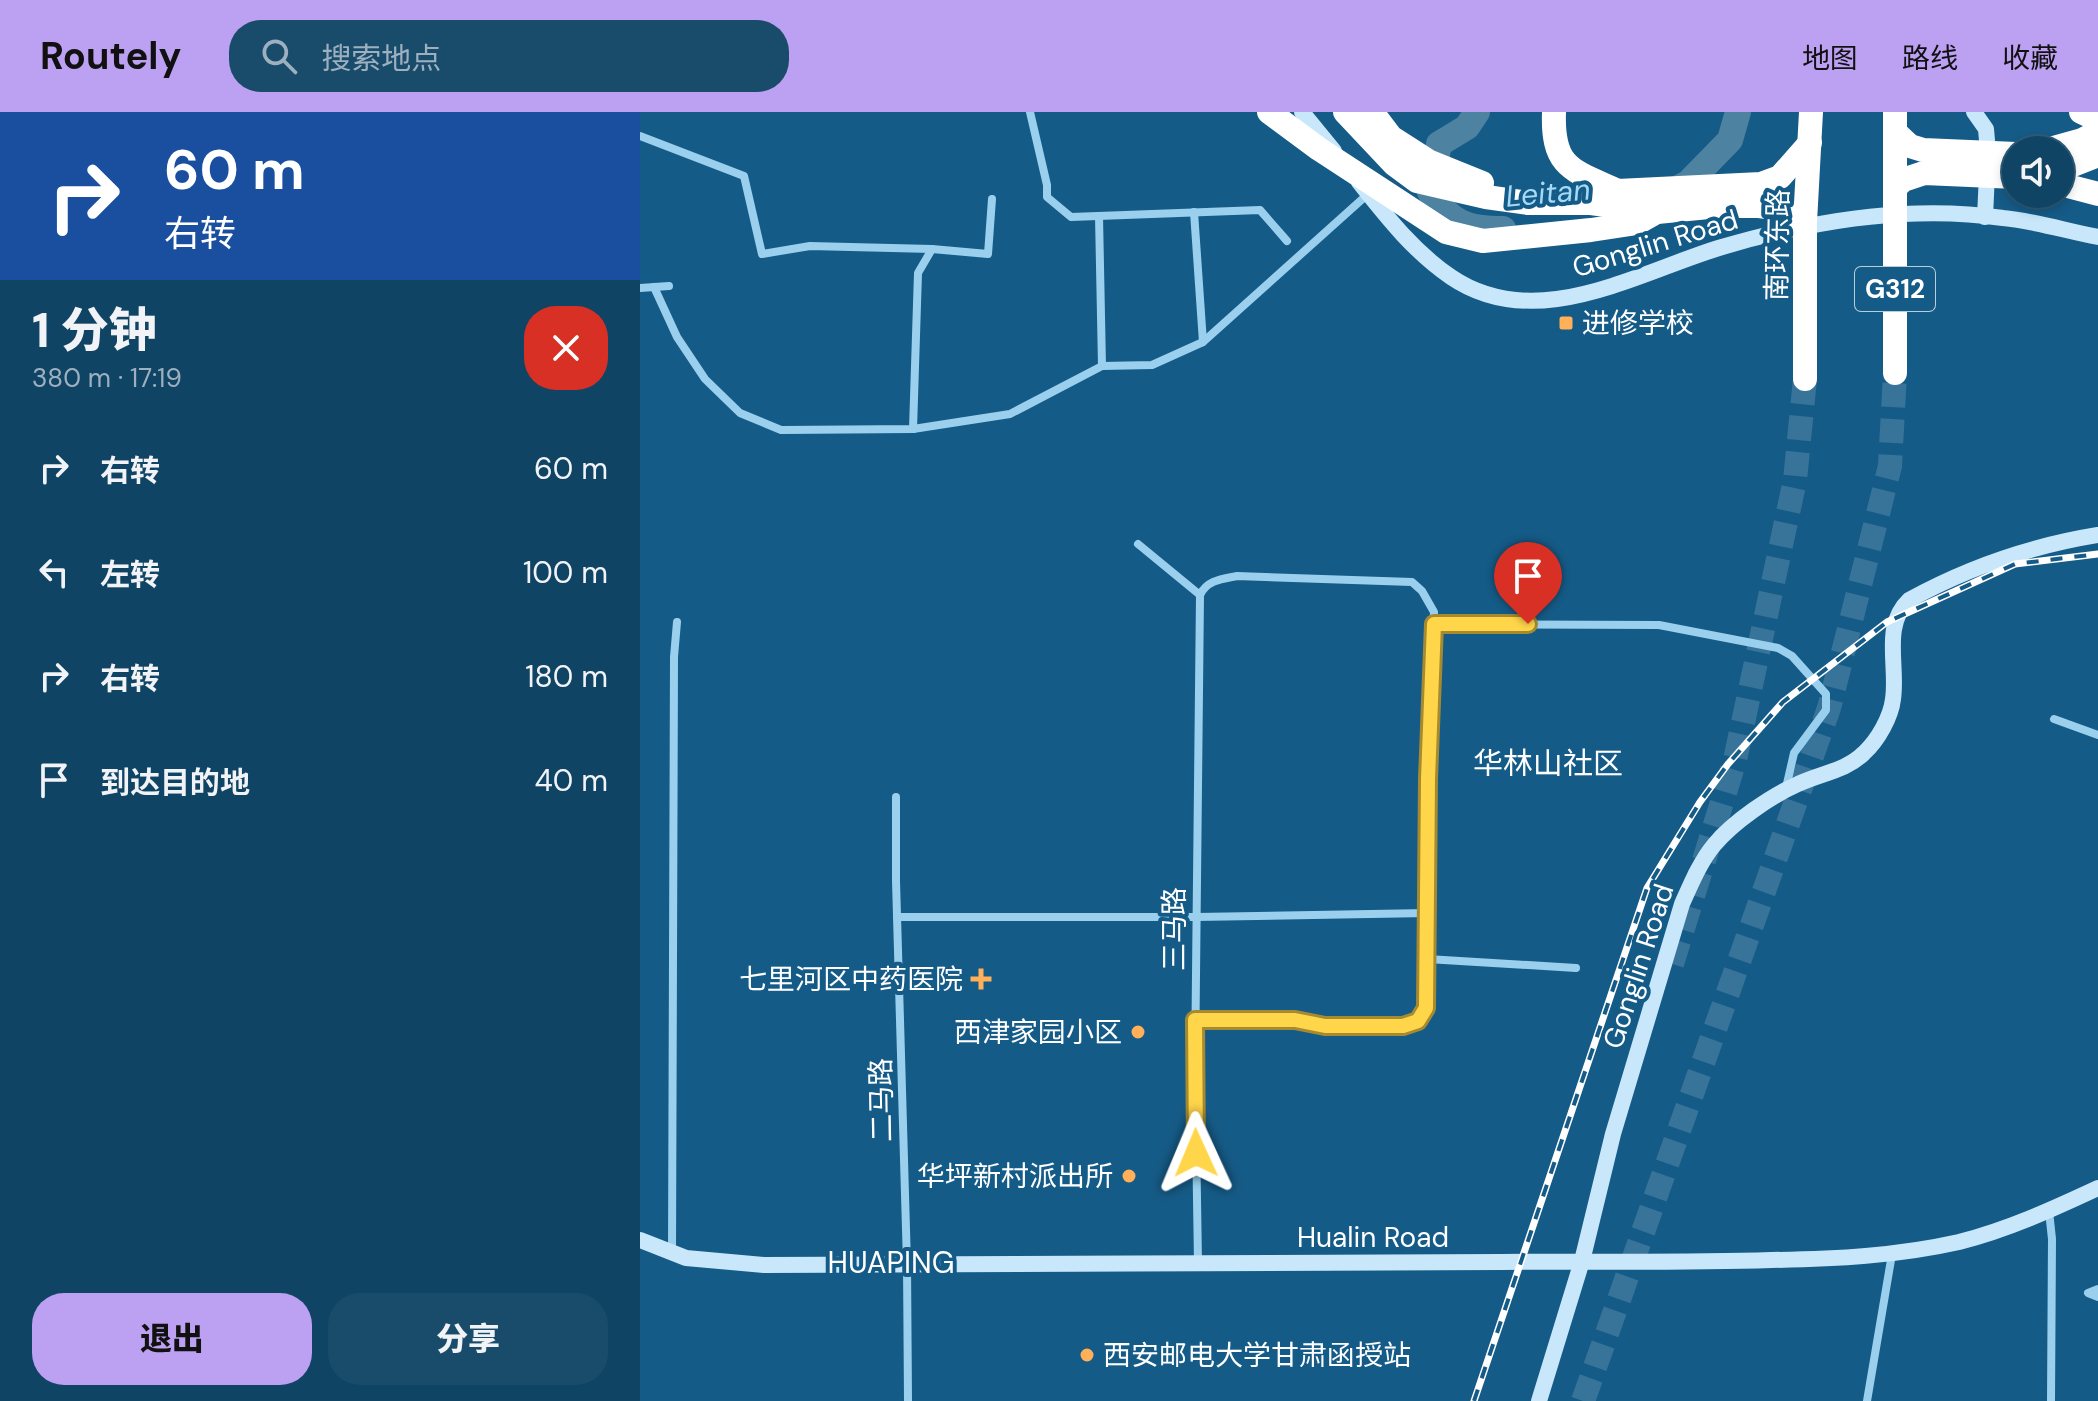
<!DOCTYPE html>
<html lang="zh">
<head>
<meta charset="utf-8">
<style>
	:root { --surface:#104465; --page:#194b6b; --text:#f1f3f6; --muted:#9cb0bf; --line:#305c79; --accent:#bca0f2 }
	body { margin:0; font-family:"DM Sans","Noto Sans SC",sans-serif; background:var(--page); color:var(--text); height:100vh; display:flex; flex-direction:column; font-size:30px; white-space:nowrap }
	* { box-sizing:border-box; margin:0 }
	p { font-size:26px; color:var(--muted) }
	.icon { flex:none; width:44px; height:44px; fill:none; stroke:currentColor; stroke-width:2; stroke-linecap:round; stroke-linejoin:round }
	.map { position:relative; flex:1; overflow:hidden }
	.drawer { display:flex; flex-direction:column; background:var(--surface); width:640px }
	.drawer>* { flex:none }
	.banner { background:#1a4fa0; color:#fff; overflow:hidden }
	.tools { position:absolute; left:1362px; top:24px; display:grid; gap:16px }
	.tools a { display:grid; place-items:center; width:72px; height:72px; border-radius:50%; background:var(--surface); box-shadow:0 4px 12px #0003,0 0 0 2px var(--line); font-size:40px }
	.pin { position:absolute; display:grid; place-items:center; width:68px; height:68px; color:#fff; margin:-82px -34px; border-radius:50% 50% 50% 0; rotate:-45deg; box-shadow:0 0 8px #0007 }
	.pin .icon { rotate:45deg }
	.me { position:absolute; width:88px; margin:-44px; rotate:359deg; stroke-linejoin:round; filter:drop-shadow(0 0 6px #0008) }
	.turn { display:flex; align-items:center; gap:28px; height:168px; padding:0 32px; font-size:36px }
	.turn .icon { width:104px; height:104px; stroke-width:2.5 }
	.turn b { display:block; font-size:56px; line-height:68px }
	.round { display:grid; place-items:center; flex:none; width:84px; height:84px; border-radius:32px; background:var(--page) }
	.headline { display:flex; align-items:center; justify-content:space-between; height:136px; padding:0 32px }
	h1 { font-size:48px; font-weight:800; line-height:60px }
	.primary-button { display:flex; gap:16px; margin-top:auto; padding:16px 32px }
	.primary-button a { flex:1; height:92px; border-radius:32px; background:var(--accent); color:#111; font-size:32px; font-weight:800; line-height:92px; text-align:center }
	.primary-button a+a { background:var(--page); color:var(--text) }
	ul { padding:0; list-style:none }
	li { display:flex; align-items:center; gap:24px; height:104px; padding:0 32px }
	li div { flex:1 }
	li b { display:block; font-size:30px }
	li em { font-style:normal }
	header { display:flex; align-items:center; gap:48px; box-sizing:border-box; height:112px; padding:0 40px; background:var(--accent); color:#111 }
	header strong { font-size:38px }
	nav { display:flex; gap:44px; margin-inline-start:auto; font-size:28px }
	.search { width:560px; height:72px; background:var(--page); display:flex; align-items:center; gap:20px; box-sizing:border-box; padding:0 28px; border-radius:32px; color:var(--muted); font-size:30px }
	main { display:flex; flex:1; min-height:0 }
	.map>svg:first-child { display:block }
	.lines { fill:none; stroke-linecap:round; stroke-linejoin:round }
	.river { stroke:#4e82a1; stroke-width:26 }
	.highway-tunnel { stroke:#387499; stroke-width:24; stroke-dasharray:24 12; stroke-linecap:butt }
	.street { stroke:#9ad0ee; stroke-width:8 }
	.secondary { stroke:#c8e7fa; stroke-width:16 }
	.highway { stroke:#fff; stroke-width:24 }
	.rail-casing { stroke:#fff; stroke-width:7 }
	.rail { stroke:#155b87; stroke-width:4; stroke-dasharray:12; stroke-linecap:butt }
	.route-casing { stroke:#a68a30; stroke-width:20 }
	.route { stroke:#ffd54a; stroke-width:14 }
	.poi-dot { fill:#ffb058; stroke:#155b87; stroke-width:3 }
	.labels { text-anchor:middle; stroke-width:8; stroke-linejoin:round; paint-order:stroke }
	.shield { fill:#155b87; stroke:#b9cedb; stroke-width:2 }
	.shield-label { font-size:26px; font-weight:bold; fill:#fff }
	.street-label { font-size:28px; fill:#fff; stroke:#155b87 }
	.poi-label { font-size:28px; fill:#fff; stroke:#155b87; text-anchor:end }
	.water-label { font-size:30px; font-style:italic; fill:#a6d9f6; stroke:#155b87 }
	.neighbourhood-label { font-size:30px; fill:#fff; stroke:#155b87 }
</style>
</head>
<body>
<header>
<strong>Routely</strong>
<div class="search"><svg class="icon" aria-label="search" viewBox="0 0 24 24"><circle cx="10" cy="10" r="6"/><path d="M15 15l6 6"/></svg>搜索地点</div>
<nav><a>地图</a><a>路线</a><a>收藏</a></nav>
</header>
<main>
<section class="drawer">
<div class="banner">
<div class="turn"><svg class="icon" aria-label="right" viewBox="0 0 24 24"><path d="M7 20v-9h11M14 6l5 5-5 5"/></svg><div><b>60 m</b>右转</div></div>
</div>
<div class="headline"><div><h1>1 分钟</h1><p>380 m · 17:19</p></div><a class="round" style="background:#d93025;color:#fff"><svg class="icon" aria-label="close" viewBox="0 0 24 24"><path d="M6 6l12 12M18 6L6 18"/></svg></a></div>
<ul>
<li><svg class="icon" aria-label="right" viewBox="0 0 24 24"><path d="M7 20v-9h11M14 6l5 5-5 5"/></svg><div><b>右转</b></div><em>60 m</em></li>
<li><svg class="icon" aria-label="left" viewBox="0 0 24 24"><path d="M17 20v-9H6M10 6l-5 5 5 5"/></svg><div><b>左转</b></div><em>100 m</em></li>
<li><svg class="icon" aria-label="right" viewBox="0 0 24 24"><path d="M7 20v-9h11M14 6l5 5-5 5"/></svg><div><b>右转</b></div><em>180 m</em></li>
<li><svg class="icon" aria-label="arrive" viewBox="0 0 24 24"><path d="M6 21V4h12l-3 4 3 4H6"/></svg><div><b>到达目的地</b></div><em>40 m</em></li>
</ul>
<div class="primary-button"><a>退出</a><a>分享</a></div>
</section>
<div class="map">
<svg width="1458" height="1289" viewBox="0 0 1458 1289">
	<rect width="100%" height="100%" fill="#155b87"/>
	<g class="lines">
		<g class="river">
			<path d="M 837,0 L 827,15 L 799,32 L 790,80 C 811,111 826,117 863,117"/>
			<path d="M 1027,82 L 1048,71 L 1090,28 L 1098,0"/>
		</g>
		<g class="highway-tunnel">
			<path d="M 1032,852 L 1095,648 L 1155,368 L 1165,267"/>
			<path d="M 943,1289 L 1189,596 L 1250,354 L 1255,261"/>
		</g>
		<g class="street">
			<path d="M 390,0 L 407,73 L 407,85 L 431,105 L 620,98 L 647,129"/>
			<path d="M 0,24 L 104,64 L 122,142 L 170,134 L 292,137"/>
			<path d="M 459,104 L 462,254"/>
			<path d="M 14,175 L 37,225 L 65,267 L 100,301 L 141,318 L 273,317 L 370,302 L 462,254 L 512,253 L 563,230 L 554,100"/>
			<path d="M 0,176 L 29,174"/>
			<path d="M 563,230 L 728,82"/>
			<path d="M 273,317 L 278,161 L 292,137 L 348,142 L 352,87"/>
			<path d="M 498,432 L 560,483"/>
			<path d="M 794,512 L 1019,513 L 1138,536 L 1152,544 L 1186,582 L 1186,598 L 1154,641 L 1146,676"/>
			<path d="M 1414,607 L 1458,623"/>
			<path d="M 256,685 L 256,769 L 267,1152 L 268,1289"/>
			<path d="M 257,805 L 556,805 L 788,801"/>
			<path d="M 787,847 L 936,856"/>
			<path d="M 555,908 L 655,908 L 685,914 L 763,914 L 778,909 L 786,896 L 788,667 L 794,500 L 782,479 L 772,470 L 597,464 C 582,467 567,468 560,483"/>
			<path d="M 1409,1099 L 1412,1127 L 1411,1289"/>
			<path d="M 32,1141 L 34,545 L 37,510"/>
			<path d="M 558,1151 L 555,958 L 560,483"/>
			<path d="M 1458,1177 L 1448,1181 L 1458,1185"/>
			<path d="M 1227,1289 L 1252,1142"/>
		</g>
		<g class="secondary">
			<path d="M 662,0 L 694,39"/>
			<path d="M 1334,0 L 1346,17 L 1348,40 L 1345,105"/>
			<path d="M 719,70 C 746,104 774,140 811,165 C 896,223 998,160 1082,135 C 1109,127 1137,120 1164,115 C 1228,102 1299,97 1363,106 C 1395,109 1426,119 1458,125"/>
			<path d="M 0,1128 L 46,1146 L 124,1153 C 370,1150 615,1153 861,1150 C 951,1149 1041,1151 1131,1148 C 1195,1147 1257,1144 1319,1130 C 1367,1118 1413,1097 1458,1076"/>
			<path d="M 899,1289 L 942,1149 L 973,1022 L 1042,792 C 1051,772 1060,750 1074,733 C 1093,710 1131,684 1158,672 C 1181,661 1206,659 1224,641 C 1238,628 1251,605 1253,587 C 1258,554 1242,513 1269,488 C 1329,455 1390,434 1458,423"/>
		</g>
		<g class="highway">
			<path d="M 629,0 L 679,37 L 806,120 L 843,129 L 951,118 L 997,111 L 1013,102"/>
			<path d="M 705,0 L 754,52 L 777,69 L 846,85 L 888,91 L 951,91 L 1017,100 L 1079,94 L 1119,94 L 1142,97 L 1165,110"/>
			<path d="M 732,0 L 751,25 L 790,50 L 842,71"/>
			<path d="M 914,0 C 912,55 931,58 976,78"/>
			<path d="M 1255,0 L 1255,261"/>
			<path d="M 1441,0 L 1458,8"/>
			<path d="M 1255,20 L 1270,34 L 1283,38 L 1376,42"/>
			<path d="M 1406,38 L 1442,28 L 1458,20"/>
			<path d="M 1420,58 L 1458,43"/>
			<path d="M 1420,72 L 1458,82"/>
			<path d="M 1255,76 L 1263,68 L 1284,61 L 1376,65"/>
			<path d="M 957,80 L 1121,72 L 1140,65 L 1170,31"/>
			<path d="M 1165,267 L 1165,110 L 1171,0"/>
		</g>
		<defs>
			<path id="rail" d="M 834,1289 L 1007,776 L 1060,690 L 1088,652 L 1143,590 L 1247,510 L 1375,452 L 1458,442"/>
		</defs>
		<use href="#rail" class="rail-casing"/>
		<use href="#rail" class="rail"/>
	</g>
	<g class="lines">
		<defs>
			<path id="route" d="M 556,1041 L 555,908 L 655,908 L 685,914 L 763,914 L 778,909 L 786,896 L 788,667 L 794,512 L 888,512"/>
		</defs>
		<use href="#route" class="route-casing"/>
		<use href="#route" class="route"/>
	</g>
	<g class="poi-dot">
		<rect x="918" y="203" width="16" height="16" rx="4"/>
		<path d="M337 855h8v8h8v8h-8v8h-8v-8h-8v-8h8z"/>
		<circle cx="498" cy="920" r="8"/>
		<circle cx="489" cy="1064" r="8"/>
		<circle cx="447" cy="1243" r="8"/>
	</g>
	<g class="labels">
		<rect class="shield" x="1215" y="155" width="80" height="44" rx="6"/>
		<g class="shield-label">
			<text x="1255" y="186">G312</text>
		</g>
		<g class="street-label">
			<text transform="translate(1015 131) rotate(-17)" y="10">Gonglin Road</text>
			<text transform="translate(1137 133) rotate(-89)" y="10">南环东路</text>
			<text transform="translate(534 817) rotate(-90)" y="10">三马路</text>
			<text transform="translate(998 854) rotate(-72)" y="10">Gonglin Road</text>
			<text transform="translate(241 988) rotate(-91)" y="10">二马路</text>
			<text x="733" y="1135">Hualin Road</text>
		</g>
		<g class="poi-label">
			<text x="942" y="221" text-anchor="start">进修学校</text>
			<text x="323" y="877">七里河区中药医院</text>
			<text x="482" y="930">西津家园小区</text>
			<text x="473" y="1074">华坪新村派出所</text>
			<text x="463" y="1253" text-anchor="start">西安邮电大学甘肃函授站</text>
		</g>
		<g class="water-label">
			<text transform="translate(908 81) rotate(-5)" y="10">Leitan</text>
		</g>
		<g class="neighbourhood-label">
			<text x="908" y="662">华林山社区</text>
			<text x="251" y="1161">HUAPING</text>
		</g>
	</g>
</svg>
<div class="tools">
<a><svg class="icon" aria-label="sound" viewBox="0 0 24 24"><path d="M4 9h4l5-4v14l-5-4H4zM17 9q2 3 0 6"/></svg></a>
</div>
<div class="pin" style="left:888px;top:512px;background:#d93025"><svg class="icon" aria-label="arrive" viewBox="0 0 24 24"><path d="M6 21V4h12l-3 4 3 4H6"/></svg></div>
<svg class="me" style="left:556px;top:1041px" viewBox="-20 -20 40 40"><path d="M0-17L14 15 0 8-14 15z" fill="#ffd54a" stroke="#fff" stroke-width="4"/></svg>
</div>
</main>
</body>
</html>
